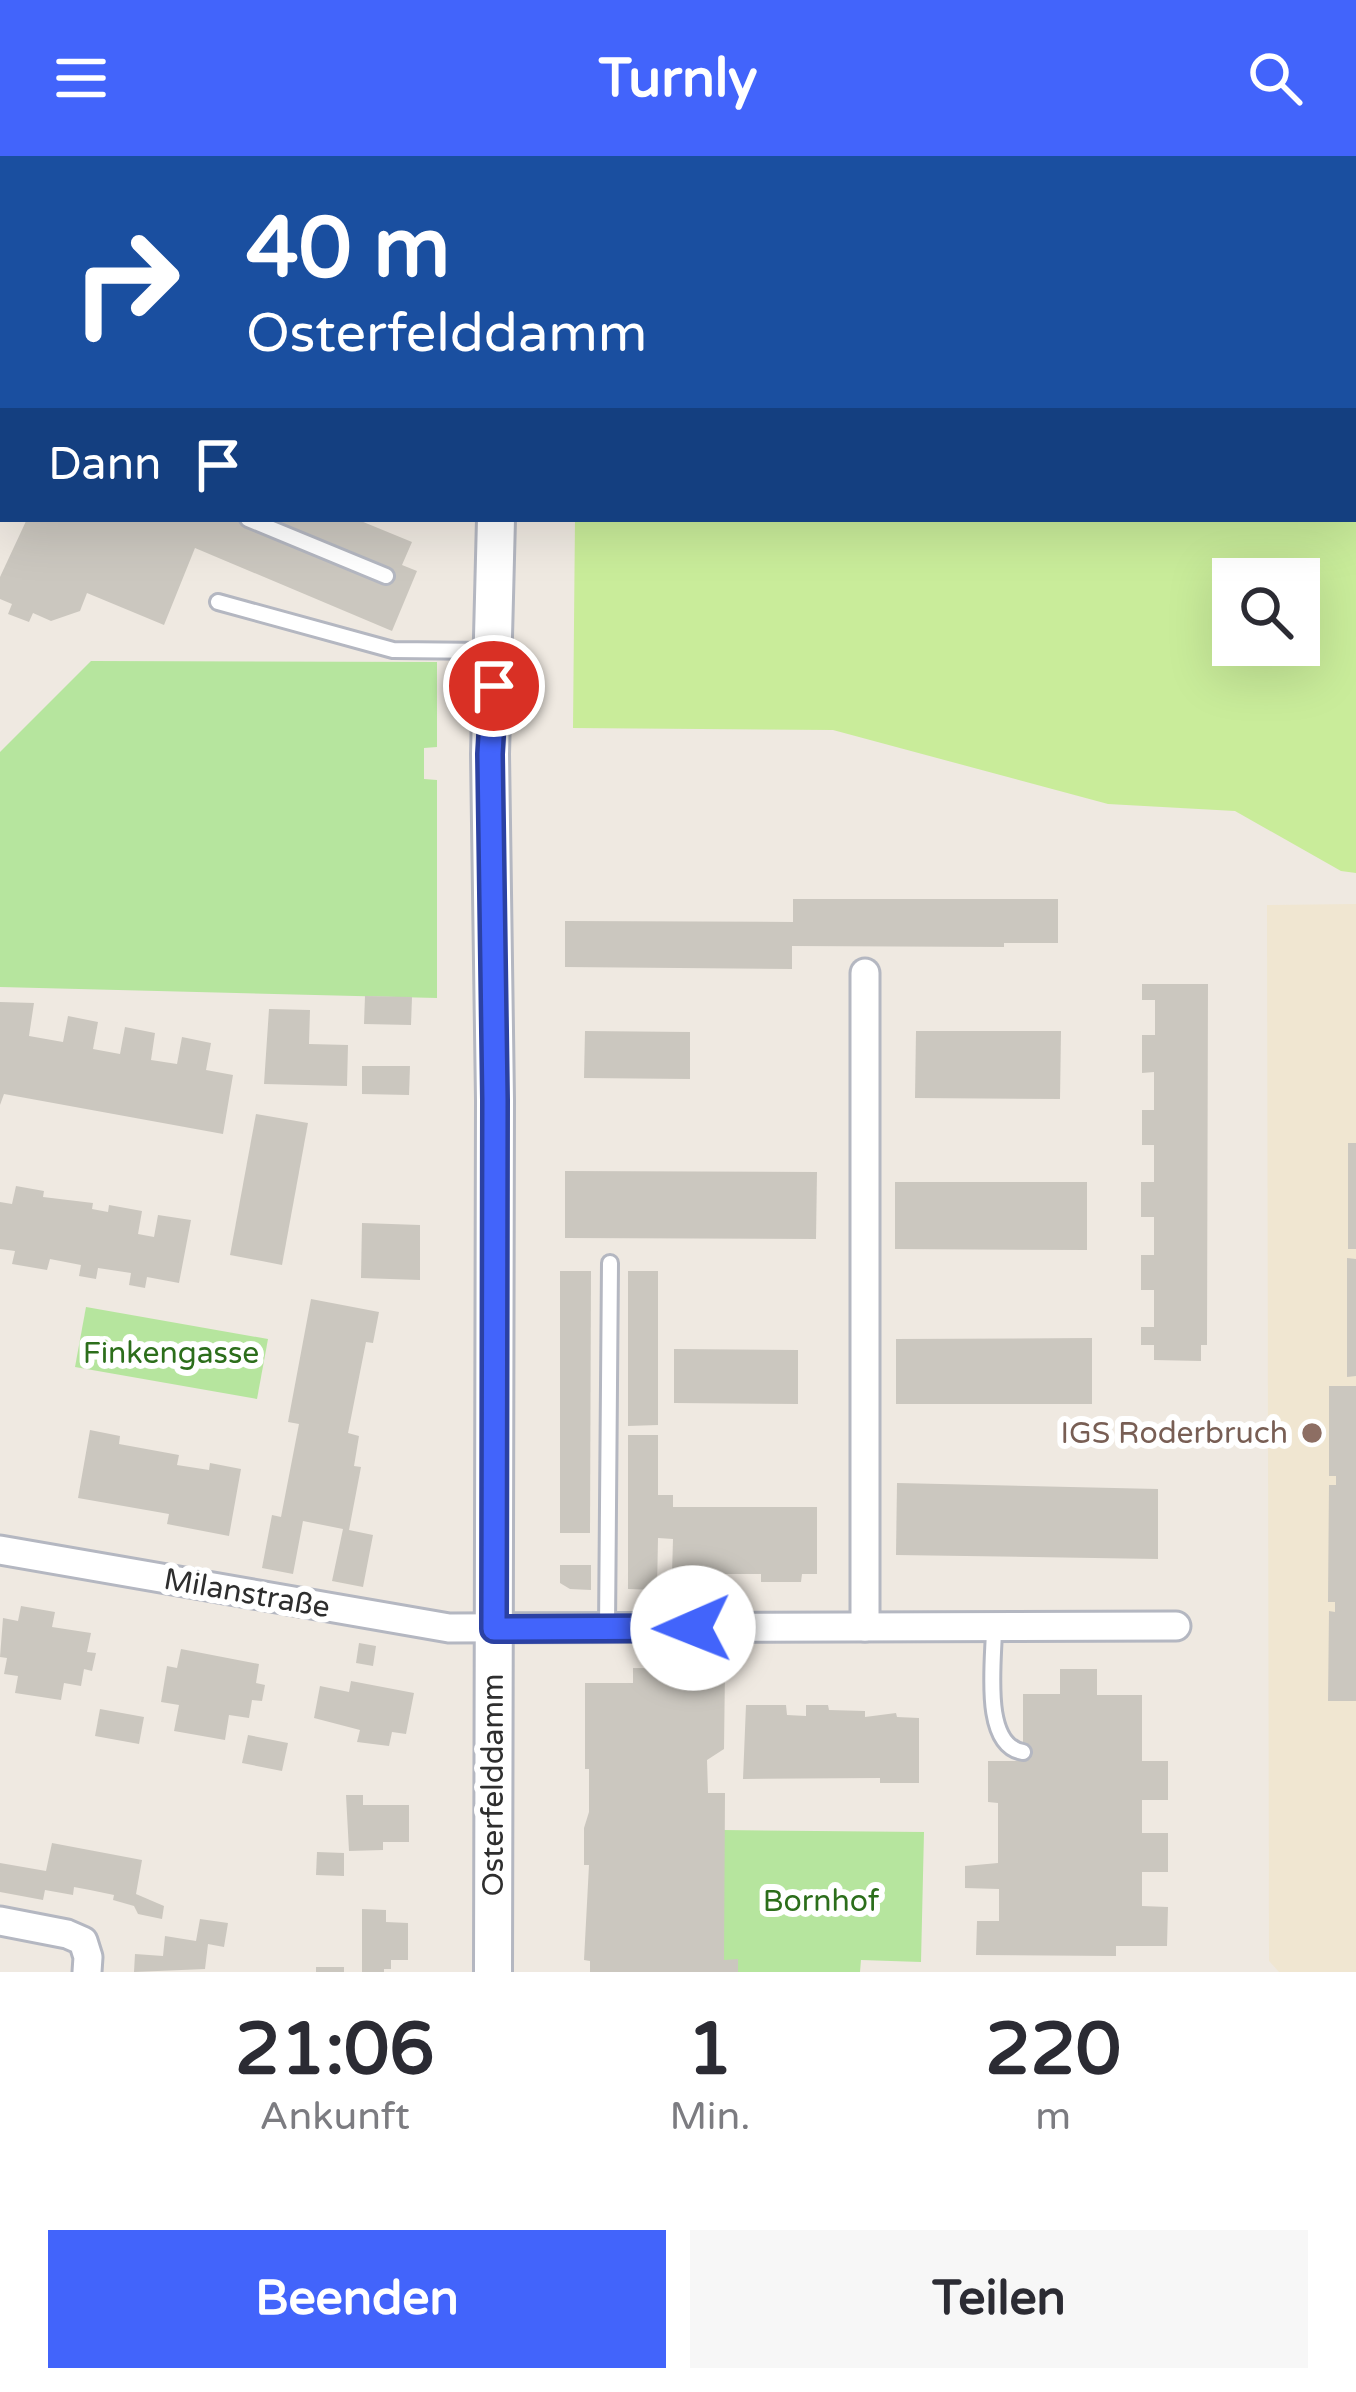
<!DOCTYPE html>
<html lang="de">
<head>
<meta charset="utf-8">
<style>
	:root { --surface:#fff; --page:#f7f7f7; --text:#2b2b33; --muted:#7c7c81; --accent:#4264fb }
	body { margin:0; font-family:"Varela Round",sans-serif; background:var(--page); color:var(--text); height:100vh; display:flex; flex-direction:column; font-size:45px; white-space:nowrap }
	* { box-sizing:border-box; margin:0 }
	p { font-size:39px; color:var(--muted) }
	.icon { flex:none; width:66px; height:66px; fill:none; stroke:currentColor; stroke-width:2; stroke-linecap:round; stroke-linejoin:round }
	.map { position:relative; height:1816px; overflow:hidden }
	.panel { display:flex; flex-direction:column; background:var(--surface); flex:1 }
	.panel>* { flex:none }
	.top-card { position:absolute; left:0px; top:0px; width:1356px; height:366px; box-shadow:0 12px 48px #0002; background:#1a4fa0; color:#fff; overflow:hidden }
	.buttons { position:absolute; left:1212px; top:402px; display:grid; gap:24px }
	.buttons a { display:grid; place-items:center; width:108px; height:108px; border-radius:0px; background:var(--surface); box-shadow:0 12px 48px #0002; font-size:60px }
	.pin { position:absolute; display:grid; place-items:center; width:102px; height:102px; color:#fff; margin:-51px; border:6px solid #fff; border-radius:50%; box-shadow:0 3px 12px #0007 }
	.me { position:absolute; width:132px; margin:-66px; rotate:269deg; stroke-linejoin:round; filter:drop-shadow(0 0 9px #0008) }
	.turn { display:flex; align-items:center; gap:42px; height:252px; padding:0 48px; font-size:54px }
	.turn .icon { width:156px; height:156px; stroke-width:2.5 }
	.turn b { display:block; font-size:84px; line-height:102px }
	.then { display:flex; align-items:center; height:114px; padding:0 48px; background:#0003; gap:24px; font-size:45px }
	.eta { display:flex; justify-content:space-evenly; align-items:center; height:204px; text-align:center }
	.eta b { font-size:72px; font-weight:700; line-height:84px }
	.button { display:flex; gap:24px; margin-top:auto; padding:24px 48px }
	.button a { flex:1; height:138px; border-radius:0px; background:var(--accent); color:#fff; font-size:48px; font-weight:700; line-height:138px; text-align:center }
	.button a+a { background:var(--page); color:var(--text) }
	header { display:flex; justify-content:space-between; align-items:center; height:156px; padding:0 48px; background:var(--accent); color:#fff; font-size:54px; font-weight:700 }
	.map>svg:first-child { display:block }
	.education { fill:#f0e6d1 }
	.green { fill:#b6e59e }
	.pitch { fill:#c9ec9a; fill-rule:evenodd }
	.building { fill:#cbc7bf }
	.lines { fill:none; stroke-linecap:round; stroke-linejoin:round }
	.service-casing { stroke:#b4b7c1; stroke-width:20 }
	.minor-casing { stroke:#b4b7c1; stroke-width:33 }
	.tertiary-casing { stroke:#b4b7c1; stroke-width:42 }
	.service { stroke:#fff; stroke-width:14 }
	.minor { stroke:#fff; stroke-width:27 }
	.tertiary { stroke:#fff; stroke-width:36 }
	.route-casing { stroke:#2b41a3; stroke-width:30 }
	.route { stroke:#4264fb; stroke-width:21 }
	.education-dot { fill:#8d6e63; stroke:#fff; stroke-width:4.5 }
	.labels { text-anchor:middle; stroke-width:12; stroke-linejoin:round; paint-order:stroke }
	.park-label { font-size:30px; fill:#2c6e1b; stroke:#fff }
	.education-label { font-size:30px; fill:#785e54; stroke:#fff; text-anchor:end }
	.street-label { font-size:30px; fill:#2e2e2e; stroke:#fff }
</style>
</head>
<body>
<header><svg class="icon" aria-label="menu" viewBox="0 0 24 24"><path d="M4 6h16M4 12h16M4 18h16"/></svg>Turnly<svg class="icon" aria-label="search" viewBox="0 0 24 24"><circle cx="10" cy="10" r="6"/><path d="M15 15l6 6"/></svg></header>
<div class="map">
<svg width="1356" height="1816" viewBox="0 0 1356 1816">
	<rect width="100%" height="100%" fill="#efe9e1"/>
	<path class="education" d="M 1356,748 L 1356,1816 L 1279,1816 L 1269,1805 L 1267,749 Z"/>
	<g class="green">
		<path d="M 91,505 L 437,506 L 437,591 L 424,592 L 424,623 L 437,624 L 437,842 L 0,831 L 0,596 Z"/>
		<path d="M 86,1151 L 268,1183 L 257,1243 L 75,1211 Z"/>
		<path d="M 722,1674 L 924,1676 L 921,1806 L 861,1804 L 860,1816 L 718,1816 Z"/>
	</g>
	<path class="pitch" d="M 577,0 L 1356,0 L 1356,717 L 1341,715 L 1235,655 L 1108,648 L 833,574 L 573,572 L 575,363 L 1353,363 L 1353,3 ZM 1233,423 L 1299,423 L 1299,489 L 1233,489 Z"/>
	<g class="building">
		<path d="M 27,363 L 240,363 L 248,366 L 249,363 L 356,363 L 412,386 L 402,409 L 417,415 L 392,475 L 195,392 L 164,469 L 87,437 L 80,455 L 51,465 L 33,457 L 29,466 L 8,458 L 12,448 L 0,443 L 0,421 Z"/>
		<path d="M 793,743 L 1058,743 L 1058,787 L 1004,787 L 1004,791 L 792,790 L 792,813 L 565,811 L 565,765 L 793,766 Z"/>
		<path d="M 1142,828 L 1208,828 L 1207,1189 L 1201,1189 L 1201,1205 L 1154,1204 L 1154,1189 L 1141,1189 L 1141,1171 L 1154,1171 L 1154,1134 L 1141,1134 L 1141,1099 L 1154,1099 L 1154,1061 L 1141,1061 L 1141,1026 L 1154,1026 L 1154,989 L 1142,989 L 1142,954 L 1154,954 L 1154,916 L 1142,917 L 1142,879 L 1155,879 L 1155,844 L 1142,844 Z"/>
		<path d="M 365,840 L 412,841 L 411,869 L 364,868 Z"/>
		<path d="M 0,846 L 34,847 L 29,880 L 63,886 L 68,860 L 98,866 L 93,893 L 120,898 L 125,871 L 155,877 L 151,904 L 177,908 L 182,881 L 211,887 L 206,914 L 233,919 L 223,978 L 4,938 L 0,949 Z"/>
		<path d="M 269,853 L 310,854 L 309,888 L 348,889 L 347,930 L 264,928 Z"/>
		<path d="M 585,875 L 690,876 L 690,923 L 584,922 Z"/>
		<path d="M 916,875 L 1061,875 L 1060,943 L 915,942 Z"/>
		<path d="M 362,910 L 410,910 L 409,939 L 362,938 Z"/>
		<path d="M 256,958 L 308,967 L 282,1109 L 230,1099 Z"/>
		<rect x="1348" y="987" width="8" height="106"/>
		<path d="M 565,1015 L 817,1016 L 816,1083 L 565,1082 Z"/>
		<path d="M 895,1026 L 1087,1026 L 1087,1094 L 895,1093 Z"/>
		<path d="M 16,1030 L 44,1035 L 43,1041 L 93,1047 L 92,1053 L 108,1056 L 109,1049 L 142,1055 L 138,1078 L 154,1081 L 158,1059 L 191,1064 L 179,1127 L 147,1121 L 145,1132 L 129,1129 L 131,1117 L 98,1112 L 96,1123 L 79,1120 L 81,1109 L 50,1103 L 47,1114 L 12,1108 L 15,1095 L 0,1093 L 0,1046 L 12,1048 Z"/>
		<path d="M 362,1067 L 420,1069 L 420,1124 L 361,1122 Z"/>
		<path d="M 1347,1102 L 1356,1103 L 1356,1220 L 1347,1221 Z"/>
		<path d="M 560,1115 L 591,1115 L 590,1377 L 560,1377 Z"/>
		<path d="M 628,1115 L 658,1115 L 658,1269 L 628,1270 Z"/>
		<path d="M 311,1143 L 379,1156 L 373,1187 L 366,1186 L 348,1277 L 359,1280 L 354,1310 L 361,1311 L 349,1374 L 373,1379 L 363,1431 L 332,1425 L 343,1373 L 303,1365 L 293,1418 L 262,1412 L 272,1359 L 281,1361 L 299,1268 L 288,1266 Z"/>
		<path d="M 1092,1182 L 1092,1248 L 896,1248 L 896,1183 Z"/>
		<path d="M 674,1193 L 798,1194 L 798,1248 L 674,1247 Z"/>
		<path d="M 1329,1230 L 1356,1230 L 1356,1545 L 1328,1545 L 1329,1455 L 1335,1456 L 1335,1446 L 1328,1446 L 1329,1329 L 1336,1329 L 1336,1320 L 1329,1320 Z"/>
		<path d="M 90,1274 L 120,1280 L 119,1288 L 179,1299 L 177,1309 L 209,1314 L 210,1307 L 241,1313 L 229,1380 L 167,1368 L 169,1358 L 78,1342 Z"/>
		<path d="M 628,1279 L 658,1279 L 658,1339 L 673,1339 L 673,1351 L 817,1351 L 817,1418 L 802,1418 L 801,1426 L 761,1426 L 761,1418 L 672,1418 L 673,1383 L 658,1382 L 657,1434 L 628,1433 Z"/>
		<path d="M 897,1327 L 1158,1333 L 1158,1403 L 896,1399 Z"/>
		<path d="M 560,1409 L 591,1409 L 591,1434 L 570,1433 L 560,1427 Z"/>
		<path d="M 21,1450 L 55,1456 L 52,1471 L 91,1477 L 87,1496 L 96,1497 L 92,1515 L 84,1513 L 81,1530 L 64,1527 L 61,1544 L 15,1537 L 18,1520 L 4,1518 L 7,1502 L 0,1501 L 3,1462 L 18,1465 Z"/>
		<path d="M 359,1487 L 376,1490 L 373,1510 L 356,1507 Z"/>
		<path d="M 181,1493 L 259,1508 L 256,1527 L 265,1529 L 262,1545 L 252,1544 L 249,1562 L 229,1559 L 225,1584 L 174,1575 L 179,1549 L 161,1546 L 167,1510 L 177,1512 Z"/>
		<path d="M 633,1512 L 725,1513 L 724,1593 L 707,1604 L 708,1637 L 725,1637 L 724,1804 L 738,1803 L 738,1816 L 590,1816 L 590,1805 L 584,1804 L 589,1709 L 584,1709 L 584,1672 L 589,1656 L 589,1613 L 585,1613 L 585,1527 L 633,1527 Z"/>
		<path d="M 1060,1513 L 1097,1513 L 1097,1539 L 1142,1539 L 1142,1605 L 1168,1605 L 1168,1644 L 1142,1644 L 1142,1677 L 1168,1677 L 1168,1716 L 1142,1716 L 1142,1750 L 1168,1751 L 1167,1790 L 1116,1790 L 1116,1800 L 976,1799 L 977,1765 L 999,1765 L 999,1733 L 965,1732 L 965,1710 L 998,1707 L 998,1647 L 988,1646 L 988,1605 L 1023,1605 L 1023,1538 L 1060,1538 Z"/>
		<path d="M 351,1525 L 414,1537 L 406,1578 L 392,1576 L 389,1590 L 357,1586 L 360,1574 L 314,1562 L 320,1530 L 349,1536 Z"/>
		<path d="M 746,1549 L 786,1549 L 787,1559 L 806,1560 L 806,1549 L 828,1549 L 829,1554 L 865,1555 L 865,1561 L 896,1557 L 897,1561 L 919,1562 L 919,1627 L 880,1627 L 880,1622 L 743,1623 Z"/>
		<path d="M 100,1553 L 144,1561 L 139,1588 L 95,1580 Z"/>
		<path d="M 248,1579 L 288,1587 L 282,1615 L 242,1607 Z"/>
		<path d="M 346,1639 L 363,1639 L 363,1649 L 409,1649 L 409,1686 L 383,1686 L 383,1694 L 349,1695 Z"/>
		<path d="M 52,1687 L 142,1704 L 136,1738 L 164,1750 L 162,1763 L 138,1758 L 134,1750 L 113,1744 L 114,1739 L 90,1734 L 74,1731 L 73,1739 L 45,1734 L 43,1744 L 0,1736 L 0,1707 L 46,1715 Z"/>
		<path d="M 317,1696 L 344,1697 L 344,1720 L 316,1719 Z"/>
		<path d="M 362,1753 L 386,1754 L 386,1766 L 408,1767 L 408,1804 L 391,1804 L 391,1813 L 384,1813 L 384,1816 L 362,1816 Z"/>
		<path d="M 200,1763 L 228,1767 L 224,1791 L 208,1788 L 205,1813 L 134,1816 L 135,1798 L 163,1800 L 165,1780 L 196,1785 Z"/>
		<rect x="316" y="1811" width="28" height="5"/>
	</g>
	<g class="lines">
		<defs>
			<g id="service">
				<path d="M 248,363 L 386,420"/>
				<path d="M 218,446 L 393,494 L 490,495"/>
				<path d="M 994,1471 C 994,1505 981,1589 1023,1596"/>
				<path d="M 607,1473 L 610,1107"/>
			</g>
			<g id="minor">
				<path d="M 0,1394 L 449,1472 L 1176,1470"/>
				<path d="M 865,1471 L 865,817"/>
				<path d="M 0,1765 L 67,1778 L 83,1785 L 88,1801 L 87,1816"/>
			</g>
			<g id="tertiary">
				<path d="M 497,3 L 497,0"/>
				<path d="M 493,1816 L 495,944 L 490,598 L 496,363"/>
			</g>
		</defs>
		<use href="#service" class="service-casing"/>
		<use href="#minor" class="minor-casing"/>
		<use href="#tertiary" class="tertiary-casing"/>
		<use href="#service" class="service"/>
		<use href="#minor" class="minor"/>
		<use href="#tertiary" class="tertiary"/>
	</g>
	<g class="lines">
		<defs>
			<path id="route" d="M 494,530 L 490,598 L 495,944 L 494,1473 L 693,1472"/>
		</defs>
		<use href="#route" class="route-casing"/>
		<use href="#route" class="route"/>
	</g>
	<circle class="education-dot" cx="1312" cy="1277" r="12"/>
	<g class="labels">
		<g class="park-label">
			<text x="171" y="1207">Finkengasse</text>
			<text x="821" y="1755">Bornhof</text>
		</g>
		<g class="education-label">
			<text x="1288" y="1287">IGS Roderbruch</text>
		</g>
		<g class="street-label">
			<text transform="translate(247 1437) rotate(10)" y="10">Milanstraße</text>
			<text transform="translate(493 1629) rotate(-90)" y="10">Osterfelddamm</text>
		</g>
	</g>
</svg>
<div class="buttons">
<a><svg class="icon" aria-label="search" viewBox="0 0 24 24"><circle cx="10" cy="10" r="6"/><path d="M15 15l6 6"/></svg></a>
</div>
<div class="pin" style="left:494px;top:530px;background:#d93025"><svg class="icon" aria-label="arrive" viewBox="0 0 24 24"><path d="M6 21V4h12l-3 4 3 4H6"/></svg></div>
<svg class="me" style="left:693px;top:1472px" viewBox="-20 -20 40 40"><circle r="19" fill="#fff"/><path d="M0-13L10 11 0 6-10 11z" fill="#4264fb"/></svg>
<div class="top-card">
<div class="turn"><svg class="icon" aria-label="right" viewBox="0 0 24 24"><path d="M7 20v-9h11M14 6l5 5-5 5"/></svg><div><b>40 m</b>Osterfelddamm</div></div>
<div class="then">Dann<svg class="icon" aria-label="arrive" viewBox="0 0 24 24"><path d="M6 21V4h12l-3 4 3 4H6"/></svg></div>
</div>
</div>
<section class="panel">
<div class="eta">
<div><b>21:06</b><p>Ankunft</p></div>
<div><b>1</b><p>Min.</p></div>
<div><b>220</b><p>m</p></div>
</div>
<div class="button"><a>Beenden</a><a>Teilen</a></div>
</section>
</body>
</html>
